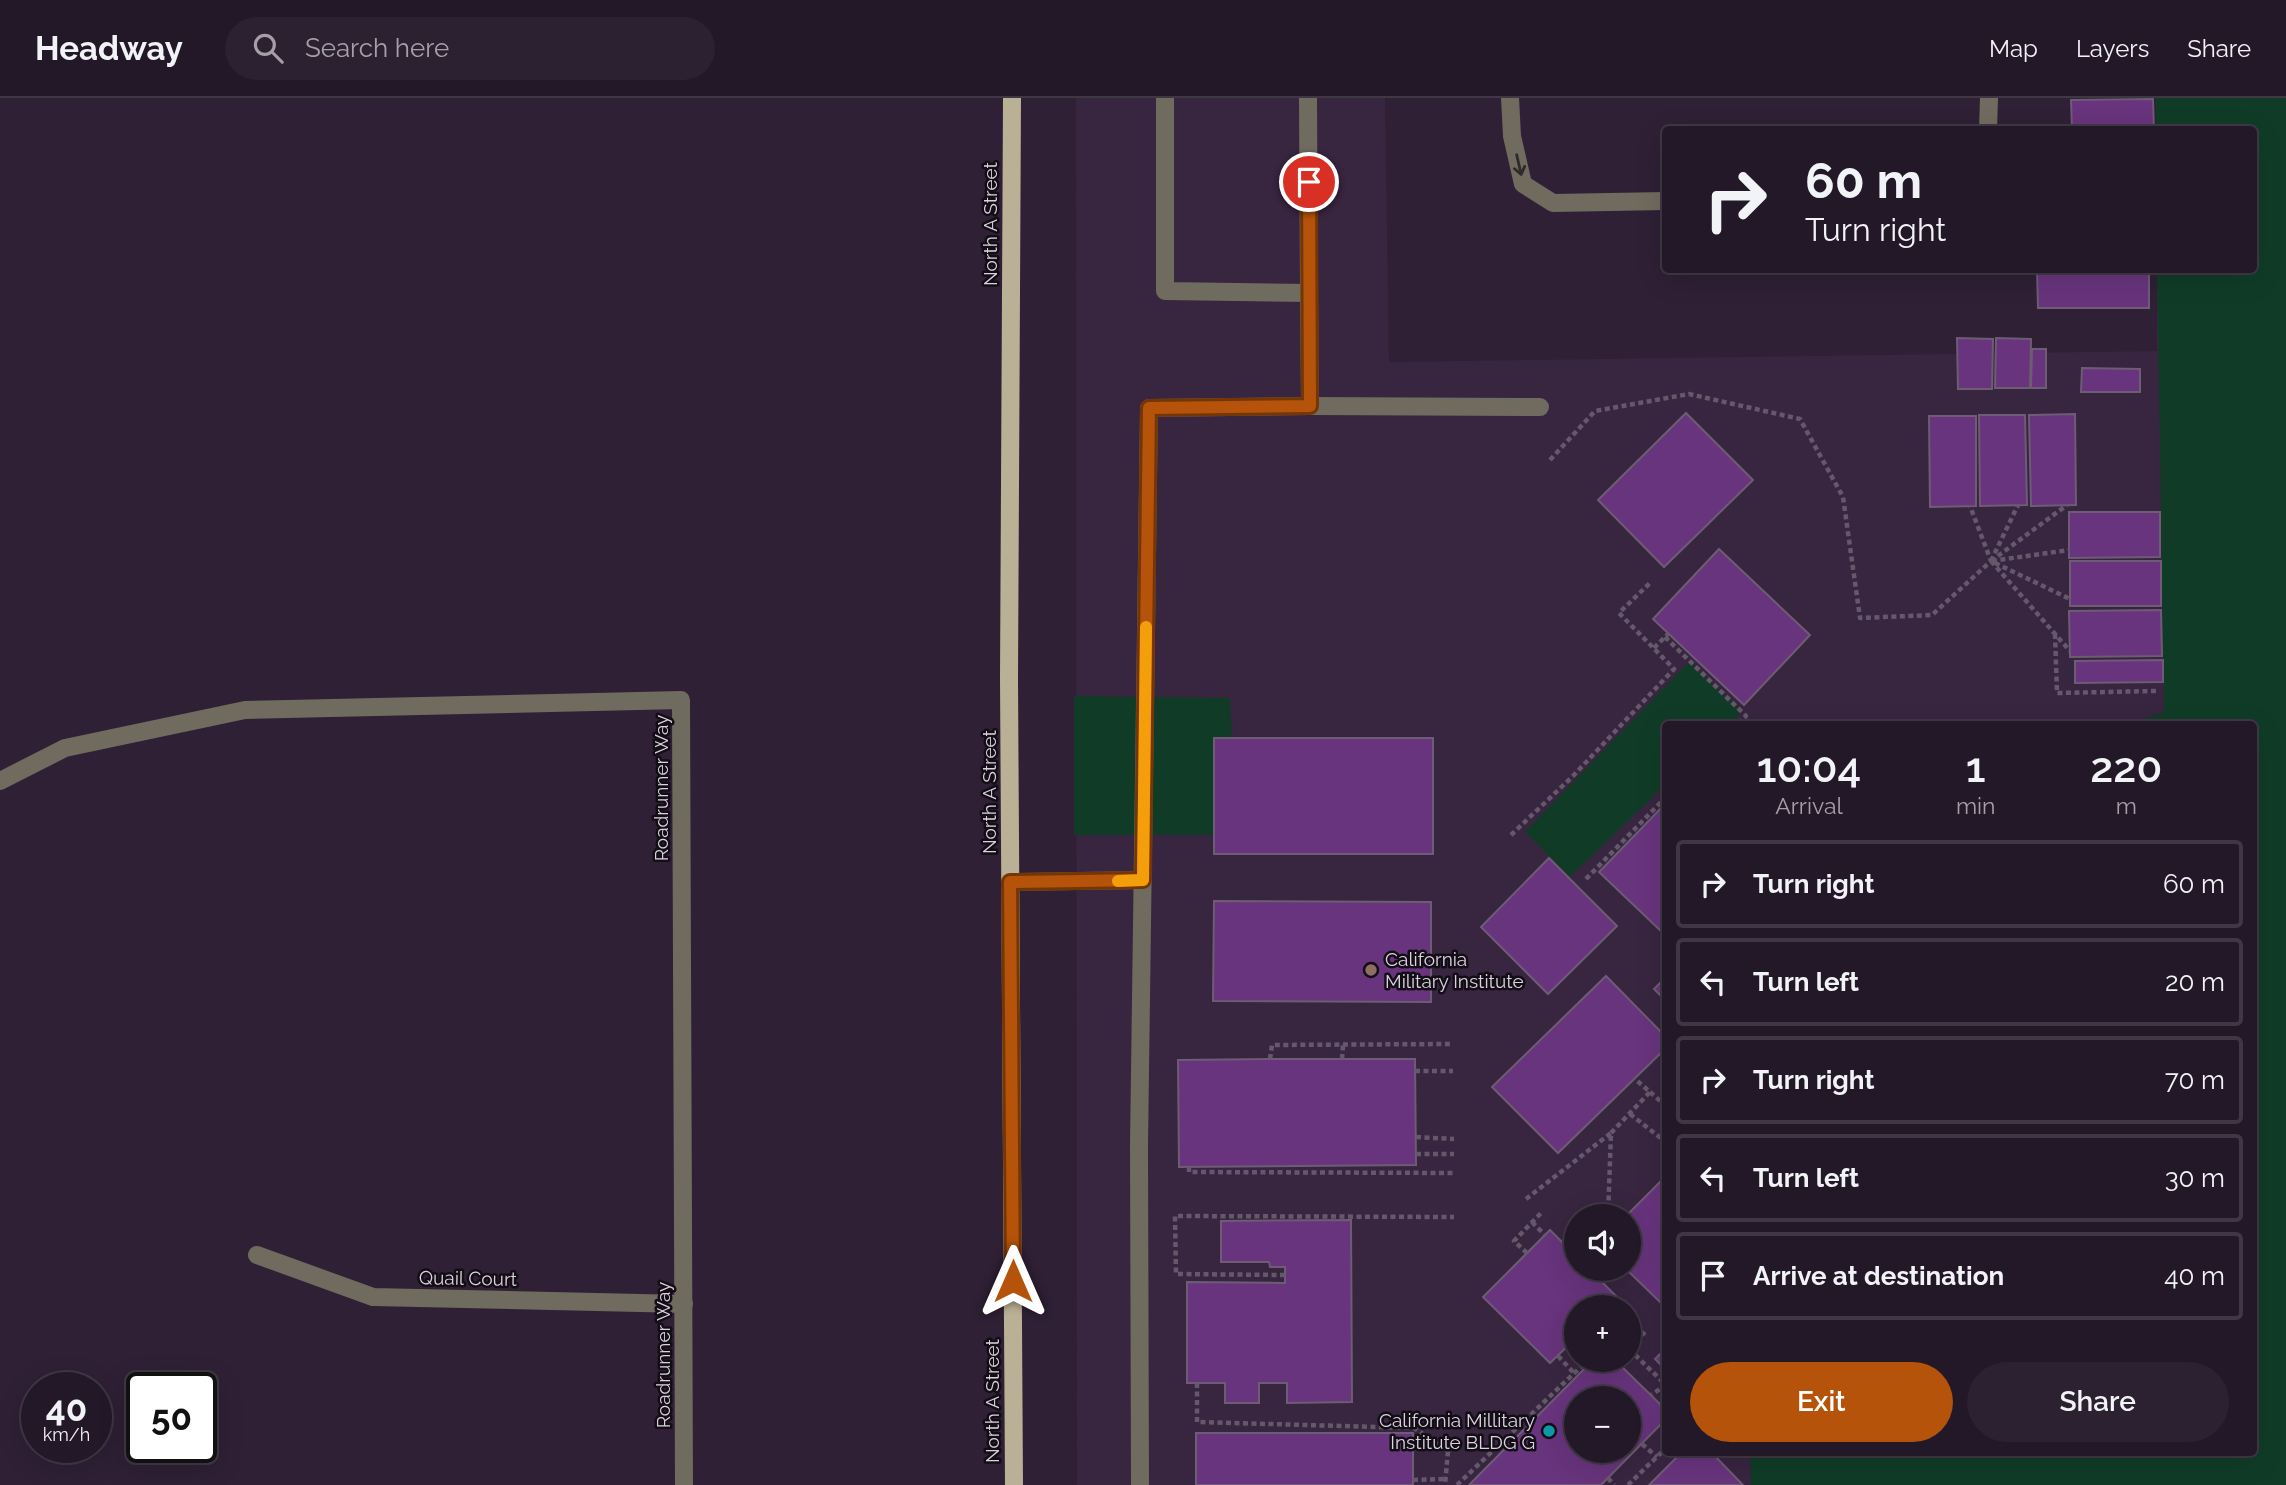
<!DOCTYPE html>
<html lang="en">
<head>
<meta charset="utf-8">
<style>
	:root { --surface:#231828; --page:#2b2130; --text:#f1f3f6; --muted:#a3a0a8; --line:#403745; --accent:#b45309 }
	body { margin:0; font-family:Raleway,sans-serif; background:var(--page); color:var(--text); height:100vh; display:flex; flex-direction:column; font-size:26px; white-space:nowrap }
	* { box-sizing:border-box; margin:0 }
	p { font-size:23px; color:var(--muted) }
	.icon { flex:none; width:38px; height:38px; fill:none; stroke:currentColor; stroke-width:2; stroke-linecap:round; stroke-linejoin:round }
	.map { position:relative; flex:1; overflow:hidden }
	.sheet { position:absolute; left:1662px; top:623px; width:595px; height:735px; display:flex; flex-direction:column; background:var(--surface); border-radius:7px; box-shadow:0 7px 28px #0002,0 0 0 2px var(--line) }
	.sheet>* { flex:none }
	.hud { position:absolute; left:1662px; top:28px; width:595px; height:147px; border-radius:7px; box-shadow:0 7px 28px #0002,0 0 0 2px var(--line); background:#231828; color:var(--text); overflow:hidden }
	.buttons { position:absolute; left:1564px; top:1106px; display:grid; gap:14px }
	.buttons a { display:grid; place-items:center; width:77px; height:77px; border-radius:50%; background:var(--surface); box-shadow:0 7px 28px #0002,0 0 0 2px var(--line); font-size:35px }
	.speed { position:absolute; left:21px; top:1274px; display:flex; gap:14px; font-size:35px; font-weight:700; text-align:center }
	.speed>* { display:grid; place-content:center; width:91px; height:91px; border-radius:50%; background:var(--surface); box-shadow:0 7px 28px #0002,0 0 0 2px var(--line); line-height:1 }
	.speed small { font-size:18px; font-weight:400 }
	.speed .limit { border:4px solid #111; border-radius:10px; background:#fff; color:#111 }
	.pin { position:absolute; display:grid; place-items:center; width:60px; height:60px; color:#fff; margin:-30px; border:4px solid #fff; border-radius:50%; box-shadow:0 2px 7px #0007 }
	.me { position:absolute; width:77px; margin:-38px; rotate:0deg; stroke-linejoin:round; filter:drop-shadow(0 0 5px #0008) }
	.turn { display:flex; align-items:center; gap:24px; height:147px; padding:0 28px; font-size:32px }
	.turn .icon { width:91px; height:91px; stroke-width:2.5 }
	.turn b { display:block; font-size:49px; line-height:60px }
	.eta { display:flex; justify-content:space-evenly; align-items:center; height:119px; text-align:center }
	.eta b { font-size:42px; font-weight:600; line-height:49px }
	.action { display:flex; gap:14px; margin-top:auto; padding:14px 28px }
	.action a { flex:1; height:80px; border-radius:42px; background:var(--accent); color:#fff; font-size:28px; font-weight:600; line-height:80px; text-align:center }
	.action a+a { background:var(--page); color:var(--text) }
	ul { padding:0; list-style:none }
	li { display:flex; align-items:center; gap:21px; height:88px; margin:0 14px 10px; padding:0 14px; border:4px solid var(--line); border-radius:7px }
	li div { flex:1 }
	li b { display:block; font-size:26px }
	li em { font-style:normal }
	header { display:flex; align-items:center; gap:42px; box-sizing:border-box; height:98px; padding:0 35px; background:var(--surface); border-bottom:2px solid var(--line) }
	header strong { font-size:33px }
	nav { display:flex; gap:38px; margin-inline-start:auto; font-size:24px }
	.search { width:490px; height:63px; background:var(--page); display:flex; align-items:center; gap:18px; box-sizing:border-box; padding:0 24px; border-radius:38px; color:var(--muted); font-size:26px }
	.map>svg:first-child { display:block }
	.built { fill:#382540; fill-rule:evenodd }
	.green { fill:#103c27 }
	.building { fill:#68347d; stroke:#6d5c74; stroke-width:2; fill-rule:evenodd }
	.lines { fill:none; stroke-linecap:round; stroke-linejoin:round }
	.path { stroke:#65586b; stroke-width:4.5; stroke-dasharray:5 3.5; stroke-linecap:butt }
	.minor { stroke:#706b5f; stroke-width:18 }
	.major { stroke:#bab096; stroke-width:18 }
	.oneway { stroke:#2f292c }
	.route-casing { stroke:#753606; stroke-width:18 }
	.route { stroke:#b45309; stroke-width:12 }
	.slow { stroke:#f59e0b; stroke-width:12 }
	.education-dot { fill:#8d6e63; stroke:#130d16; stroke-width:2.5 }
	.culture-dot { fill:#0f9aa8; stroke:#130d16; stroke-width:2.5 }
	.labels { text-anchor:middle; stroke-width:5; stroke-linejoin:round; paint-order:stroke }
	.street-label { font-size:19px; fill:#dbd1e0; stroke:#130d16 }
	.poi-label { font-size:19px; fill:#dbd1e0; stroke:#130d16; text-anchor:start }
</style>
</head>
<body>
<header>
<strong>Headway</strong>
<div class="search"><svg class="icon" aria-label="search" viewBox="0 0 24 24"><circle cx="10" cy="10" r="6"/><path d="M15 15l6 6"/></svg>Search here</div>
<nav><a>Map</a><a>Layers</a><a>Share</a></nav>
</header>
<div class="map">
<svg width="2286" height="1387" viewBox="0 0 2286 1387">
	<rect width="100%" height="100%" fill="#2f2035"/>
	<path class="built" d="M 1076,0 L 1385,0 L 1389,264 L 2157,253 L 2157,172 L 2254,172 L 2254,32 L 2156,31 L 2156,0 L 2286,0 L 2286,1387 L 1077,1387 ZM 1666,626 L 2254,626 L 2254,1354 L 1666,1354 ZM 1577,1118 L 1629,1118 L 1629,1171 L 1577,1171 ZM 1577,1209 L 1629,1209 L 1629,1262 L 1577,1262 ZM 1577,1300 L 1629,1300 L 1629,1353 L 1577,1353 Z"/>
	<g class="green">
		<path d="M 2156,0 L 2286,0 L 2286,1387 L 1751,1387 L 1750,1355 L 2254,1354 L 2254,626 L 2142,626 L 2142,621 L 2164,614 L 2164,598 L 2157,172 L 2254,172 L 2254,32 L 2156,31 Z"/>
		<path d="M 1689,564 L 1742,614 L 1728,626 L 1666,626 L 1666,686 L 1570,779 L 1525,734 Z"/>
		<path d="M 1074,598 L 1230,600 L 1232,640 L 1214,640 L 1214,737 L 1074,737 Z"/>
	</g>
	<g class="building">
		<path d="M 2153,1 L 2154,32 L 2072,32 L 2071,2 Z"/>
		<path d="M 2037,172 L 2149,172 L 2149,210 L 2038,210 Z"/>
		<path d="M 1957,240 L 1993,241 L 1992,291 L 1958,291 Z"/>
		<path d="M 1996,240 L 2031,241 L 2030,290 L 1995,290 Z"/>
		<path d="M 2032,251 L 2046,251 L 2046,290 L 2031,290 Z"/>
		<path d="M 2082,270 L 2140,271 L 2140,294 L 2081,294 Z"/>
		<path d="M 1686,315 L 1753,382 L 1664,469 L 1598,402 Z"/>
		<path d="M 2075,316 L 2076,407 L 2031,408 L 2029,317 Z"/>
		<path d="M 1979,317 L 2025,317 L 2027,407 L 1980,408 Z"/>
		<path d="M 1929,318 L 1976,318 L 1976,408 L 1930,409 Z"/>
		<path d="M 2069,414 L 2160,414 L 2160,459 L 2069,460 Z"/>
		<path d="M 1719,451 L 1810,537 L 1744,607 L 1653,521 Z"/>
		<rect x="2070" y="463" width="91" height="45"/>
		<path d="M 2161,512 L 2162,558 L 2070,559 L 2069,513 Z"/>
		<path d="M 2163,562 L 2163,584 L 2075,585 L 2075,563 Z"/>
		<rect x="1214" y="640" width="219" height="116"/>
		<path d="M 1666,705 L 1666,838 L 1599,774 Z"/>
		<path d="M 1549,760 L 1617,828 L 1548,896 L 1481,829 Z"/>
		<path d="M 1214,803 L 1431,804 L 1431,904 L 1213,903 Z"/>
		<path d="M 1606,878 L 1666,939 L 1666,950 L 1558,1055 L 1492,989 Z"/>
		<path d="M 1666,879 L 1666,903 L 1654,891 Z"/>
		<path d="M 1270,961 L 1415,961 L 1416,1067 L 1179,1069 L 1178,962 Z"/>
		<path d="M 1666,1078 L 1666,1210 L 1626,1171 L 1629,1171 L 1629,1118 L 1626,1118 Z"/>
		<path d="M 1351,1122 L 1352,1304 L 1287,1305 L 1287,1285 L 1259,1285 L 1259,1305 L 1225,1305 L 1225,1285 L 1187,1285 L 1187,1184 L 1285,1185 L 1285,1169 L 1270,1169 L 1269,1164 L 1221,1164 L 1221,1123 Z"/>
		<path d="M 1550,1132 L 1577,1159 L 1577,1171 L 1589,1171 L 1617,1199 L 1607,1209 L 1577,1209 L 1577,1239 L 1550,1265 L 1483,1199 Z"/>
		<path d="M 1666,1250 L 1666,1272 L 1655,1261 Z"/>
		<path d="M 1593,1262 L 1615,1262 L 1666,1312 L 1666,1321 L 1601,1387 L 1469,1387 ZM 1577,1300 L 1629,1300 L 1629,1353 L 1577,1353 Z"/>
		<rect x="1196" y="1335" width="217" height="52"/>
		<path d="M 1682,1354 L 1711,1354 L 1743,1387 L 1649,1387 Z"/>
	</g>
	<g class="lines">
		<g class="path">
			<path d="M 1550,362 L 1595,313 L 1689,296 L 1800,321 L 1843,399 L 1860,520 L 1932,517 L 1991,463 L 1970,408"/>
			<path d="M 1991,463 L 2070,553"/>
			<path d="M 1991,463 L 2067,407"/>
			<path d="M 1991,463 L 2018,407"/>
			<path d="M 1992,463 L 2069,452"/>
			<path d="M 1995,465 L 2070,501"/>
			<path d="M 2055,536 L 2057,595 L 2156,593"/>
			<path d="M 1665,539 L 1746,618 L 1737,626"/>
			<path d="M 1654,550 L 1668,536"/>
			<path d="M 1511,737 L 1573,678 L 1674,571 L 1619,515 L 1651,484"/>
			<path d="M 1586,781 L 1666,699"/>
			<path d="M 1270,961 L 1272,947 L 1451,946"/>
			<path d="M 1342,961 L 1343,947"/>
			<path d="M 1415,973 L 1453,973"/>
			<path d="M 1650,994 L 1666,1008"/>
			<path d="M 1630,1016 L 1666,1044"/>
			<path d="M 1611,1035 L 1650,994 L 1634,980"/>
			<path d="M 1416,1039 L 1454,1041"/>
			<path d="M 1416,1056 L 1454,1056"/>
			<path d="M 1189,1069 L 1189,1074 L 1454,1075"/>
			<path d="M 1526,1101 L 1611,1035 L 1608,1118"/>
			<path d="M 1532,1124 L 1545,1137"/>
			<path d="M 1527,1155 L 1514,1143 L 1542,1114"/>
			<path d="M 1285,1177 L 1176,1176 L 1175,1118 L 1454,1119"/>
			<path d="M 1611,1205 L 1615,1209"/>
			<path d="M 1629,1222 L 1646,1238"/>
			<path d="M 1629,1251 L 1666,1287 L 1651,1297"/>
			<path d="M 1558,1258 L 1574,1275"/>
			<path d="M 1197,1285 L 1197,1324 L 1414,1330 L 1448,1353 L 1445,1387"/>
			<path d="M 1642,1346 L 1657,1359"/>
			<path d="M 1608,1380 L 1614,1387"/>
			<path d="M 1413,1382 L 1446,1381"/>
			<path d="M 1457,1387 L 1588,1262"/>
			<path d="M 1628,1387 L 1666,1350"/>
		</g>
		<g class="minor">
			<path d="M 1165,0 L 1165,193 L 1309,195 L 1308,0"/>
			<path d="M 1510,0 L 1512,38 L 1523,86 L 1553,105 L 1666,103"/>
			<path d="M 1988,32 L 1989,0"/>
			<path d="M 1310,308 L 1540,309"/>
			<path d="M 0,683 L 65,650 L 245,612 L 681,602 L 684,1387"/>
			<path d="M 1010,784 L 1143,782"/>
			<path d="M 257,1157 L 373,1199 L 684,1206"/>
			<path d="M 1140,1387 L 1139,1048 L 1149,310 L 1310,308 L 1309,195"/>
		</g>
		<path class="major" d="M 1012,0 L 1009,581 L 1014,1387"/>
	</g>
	<defs><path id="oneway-shaft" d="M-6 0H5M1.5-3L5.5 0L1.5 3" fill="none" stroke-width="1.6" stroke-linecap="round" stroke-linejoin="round" transform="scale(1.75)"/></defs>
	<use class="oneway" href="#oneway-shaft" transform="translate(1519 67) rotate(77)"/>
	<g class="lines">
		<defs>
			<path id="route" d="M 1013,1183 L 1010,784 L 1143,782 L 1149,310 L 1310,308 L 1309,84"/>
		</defs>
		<use href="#route" class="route-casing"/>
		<use href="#route" class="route"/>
		<path class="slow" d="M 1118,783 L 1143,782 L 1146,529"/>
	</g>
	<circle class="education-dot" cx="1371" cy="872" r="7"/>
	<circle class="culture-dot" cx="1549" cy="1333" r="7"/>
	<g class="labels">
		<g class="street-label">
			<text transform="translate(990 126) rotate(-90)" y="7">North A Street</text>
			<text transform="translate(661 690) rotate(-90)" y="7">Roadrunner Way</text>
			<text transform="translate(989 694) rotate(-90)" y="7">North A Street</text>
			<text transform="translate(468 1180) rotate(1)" y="7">Quail Court</text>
			<text transform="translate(663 1257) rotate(-90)" y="7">Roadrunner Way</text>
			<text transform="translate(992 1303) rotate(-90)" y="7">North A Street</text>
		</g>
		<g class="poi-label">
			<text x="1385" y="868">California<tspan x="1385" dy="22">Military Institute</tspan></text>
			<text x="1535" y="1329" text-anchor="end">California Millitary<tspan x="1535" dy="22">Institute BLDG G</tspan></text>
		</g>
	</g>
</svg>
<div class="buttons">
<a><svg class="icon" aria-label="sound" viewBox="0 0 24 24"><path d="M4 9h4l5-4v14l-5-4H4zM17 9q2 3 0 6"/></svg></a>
<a>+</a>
<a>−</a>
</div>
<div class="speed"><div>40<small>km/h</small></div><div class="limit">50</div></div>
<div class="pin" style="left:1309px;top:84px;background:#d93025"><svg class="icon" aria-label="arrive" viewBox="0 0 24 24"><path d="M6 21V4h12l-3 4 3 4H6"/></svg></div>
<svg class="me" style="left:1013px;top:1183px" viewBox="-20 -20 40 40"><path d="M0-17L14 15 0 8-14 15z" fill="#b45309" stroke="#fff" stroke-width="4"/></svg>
<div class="hud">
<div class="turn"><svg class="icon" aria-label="right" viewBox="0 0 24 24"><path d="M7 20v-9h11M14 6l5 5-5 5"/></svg><div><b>60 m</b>Turn right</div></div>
</div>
<section class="sheet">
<div class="eta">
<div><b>10:04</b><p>Arrival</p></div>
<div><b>1</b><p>min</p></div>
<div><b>220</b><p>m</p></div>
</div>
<ul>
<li><svg class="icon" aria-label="right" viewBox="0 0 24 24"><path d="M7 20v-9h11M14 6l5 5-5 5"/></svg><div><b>Turn right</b></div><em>60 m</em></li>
<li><svg class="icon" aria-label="left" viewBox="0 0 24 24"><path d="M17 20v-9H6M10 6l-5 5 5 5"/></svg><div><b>Turn left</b></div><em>20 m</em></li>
<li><svg class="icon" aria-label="right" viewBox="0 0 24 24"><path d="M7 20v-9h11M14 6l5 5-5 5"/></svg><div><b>Turn right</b></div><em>70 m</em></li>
<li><svg class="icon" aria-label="left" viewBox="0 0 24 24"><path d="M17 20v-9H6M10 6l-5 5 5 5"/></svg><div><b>Turn left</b></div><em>30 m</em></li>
<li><svg class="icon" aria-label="arrive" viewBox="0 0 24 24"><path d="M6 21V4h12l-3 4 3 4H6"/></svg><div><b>Arrive at destination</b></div><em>40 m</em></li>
</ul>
<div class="action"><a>Exit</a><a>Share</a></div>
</section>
</div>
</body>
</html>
